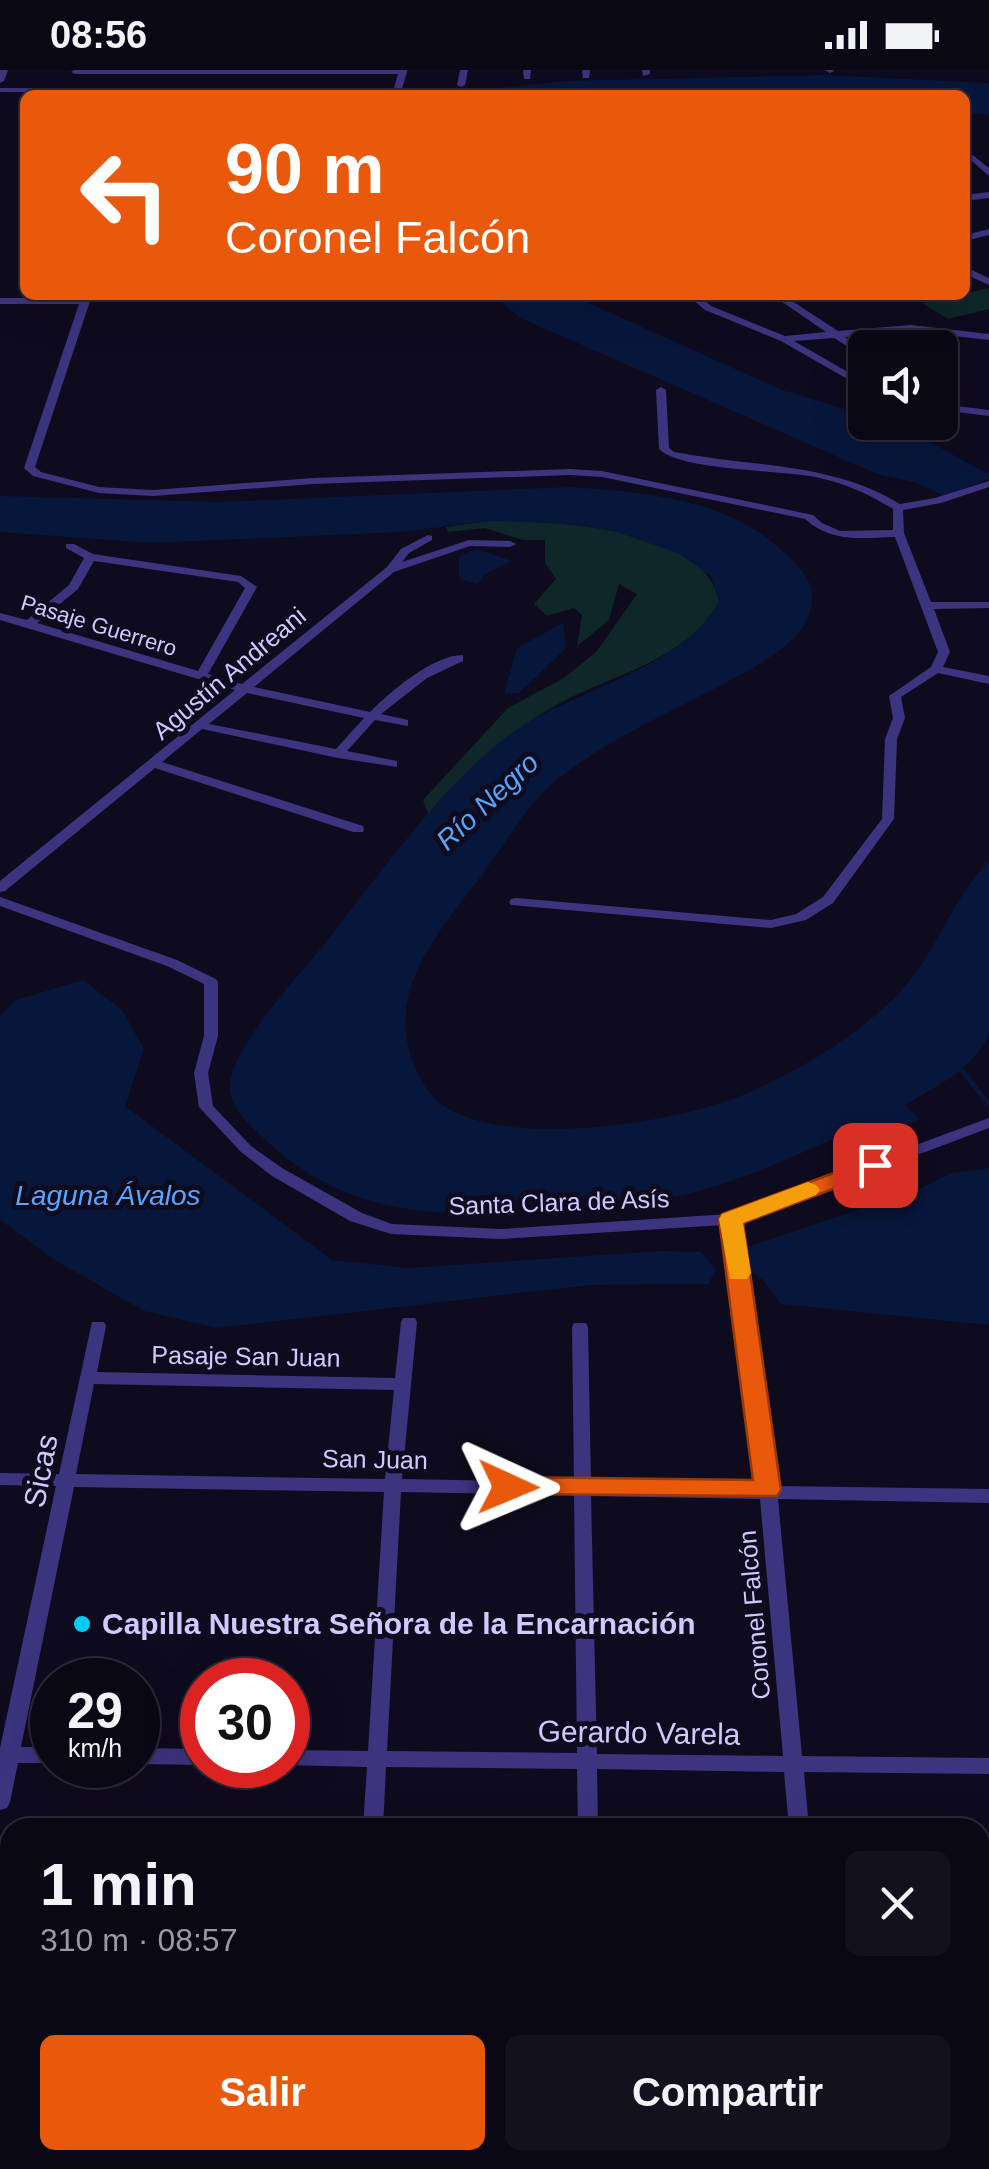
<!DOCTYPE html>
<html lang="es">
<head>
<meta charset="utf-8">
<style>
	:root { --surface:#0b0816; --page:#14111f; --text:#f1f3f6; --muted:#9a9aa1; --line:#2b2935; --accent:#ea580c }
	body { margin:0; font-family:Helvetica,sans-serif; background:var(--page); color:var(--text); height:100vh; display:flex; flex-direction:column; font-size:38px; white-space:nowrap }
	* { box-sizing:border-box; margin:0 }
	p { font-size:32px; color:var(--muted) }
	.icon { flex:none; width:55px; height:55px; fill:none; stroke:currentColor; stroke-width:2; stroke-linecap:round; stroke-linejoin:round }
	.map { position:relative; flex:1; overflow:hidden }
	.drawer { position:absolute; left:0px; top:1748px; width:990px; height:352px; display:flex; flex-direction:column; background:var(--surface); border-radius:30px 30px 0 0; box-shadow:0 10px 40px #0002,0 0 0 2px var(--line) }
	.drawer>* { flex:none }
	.guide { position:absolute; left:20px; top:20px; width:950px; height:210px; border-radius:15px; box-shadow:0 10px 40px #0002,0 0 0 2px var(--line); background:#ea580c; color:#fff; overflow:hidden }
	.fabs { position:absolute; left:848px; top:260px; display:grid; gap:20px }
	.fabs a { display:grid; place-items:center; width:110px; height:110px; border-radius:15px; background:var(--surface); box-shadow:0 10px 40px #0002,0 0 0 2px var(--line); font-size:50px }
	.speed { position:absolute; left:30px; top:1588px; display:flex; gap:20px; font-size:50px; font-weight:700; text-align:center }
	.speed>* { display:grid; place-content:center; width:130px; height:130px; border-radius:50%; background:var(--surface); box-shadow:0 10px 40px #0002,0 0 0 2px var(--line); line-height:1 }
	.speed small { font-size:25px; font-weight:400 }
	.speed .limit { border:15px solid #d22; background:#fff; color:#111 }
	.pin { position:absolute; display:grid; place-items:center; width:85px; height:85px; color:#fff; margin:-42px; border-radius:20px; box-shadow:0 5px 15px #0006 }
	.me { position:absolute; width:110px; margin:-55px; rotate:91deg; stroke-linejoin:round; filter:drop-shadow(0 0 8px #0008) }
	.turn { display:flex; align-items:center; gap:35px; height:210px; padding:0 40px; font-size:45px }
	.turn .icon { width:130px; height:130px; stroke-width:2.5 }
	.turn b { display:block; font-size:70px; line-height:85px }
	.round { display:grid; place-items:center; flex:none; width:105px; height:105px; border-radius:15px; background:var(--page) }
	.summary { display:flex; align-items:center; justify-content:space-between; height:170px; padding:0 40px }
	h1 { font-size:60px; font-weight:700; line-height:75px }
	.primary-button { display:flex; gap:20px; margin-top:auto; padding:20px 40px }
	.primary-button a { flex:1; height:115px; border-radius:15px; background:var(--accent); color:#fff; font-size:40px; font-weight:700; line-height:115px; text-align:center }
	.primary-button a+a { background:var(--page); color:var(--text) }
	.status { display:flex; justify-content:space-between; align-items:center; height:70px; padding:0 50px; background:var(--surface); direction:ltr }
	.status svg { height:28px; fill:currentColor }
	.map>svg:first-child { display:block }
	.green { fill:#0e2728 }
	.water { fill:#07163b }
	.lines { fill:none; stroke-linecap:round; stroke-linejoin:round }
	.stream { stroke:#07163b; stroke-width:5 }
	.street { fill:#3c347f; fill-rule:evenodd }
	.secondary { fill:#6d5fff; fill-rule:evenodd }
	.route { fill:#ea580c; stroke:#983908; stroke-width:2.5 }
	.slow { fill:#f59e0b }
	.poi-dot { fill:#00cbf3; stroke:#0f0b1e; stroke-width:4 }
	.labels { text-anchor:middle; stroke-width:10; stroke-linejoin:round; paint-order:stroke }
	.far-street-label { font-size:22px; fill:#d2c8ff; stroke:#0f0b1e }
	.street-label { font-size:25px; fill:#d2c8ff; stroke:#0f0b1e }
	.water-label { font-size:28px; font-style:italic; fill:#56a6ff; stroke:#0f0b1e }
	.near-street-label { font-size:30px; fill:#d2c8ff; stroke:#0f0b1e }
	.near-poi-label { font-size:30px; font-weight:bold; fill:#d2c8ff; stroke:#0f0b1e; text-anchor:start }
</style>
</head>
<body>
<div class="status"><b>08:56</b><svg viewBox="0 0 49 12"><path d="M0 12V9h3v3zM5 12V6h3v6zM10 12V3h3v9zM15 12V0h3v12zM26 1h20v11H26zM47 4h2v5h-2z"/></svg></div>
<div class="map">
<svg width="989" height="2099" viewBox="0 0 989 2099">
	<rect width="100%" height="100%" fill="#0f0b1e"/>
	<g class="green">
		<path d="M 989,218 L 989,239 L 948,249 L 922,233 Z"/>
		<path d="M 490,451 C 549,450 708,457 719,532 C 685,593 607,605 551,638 C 501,667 466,703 429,746 L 423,730 L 508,638 L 564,608 L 597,581 L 637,524 L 619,514 L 609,550 L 577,576 L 582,545 L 574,538 L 547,546 L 534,534 L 556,509 L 545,493 L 545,470 L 523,470 L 485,458 L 448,462 L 446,457 Z"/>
	</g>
	<g class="water">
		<path d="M 824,5 L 989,13 L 989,45 L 965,42 L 965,25 L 440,25 L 563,11 Z"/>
		<path d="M 493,225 L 571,225 L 782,320 L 865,345 L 865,352 C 902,353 955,387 989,404 L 989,409 L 945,426 L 917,413 L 877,404 L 520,248 Z"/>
		<path d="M 569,417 C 649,422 733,429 791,489 C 801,499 811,510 812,524 C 813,540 806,557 794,568 C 772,590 738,606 710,621 C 656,649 600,674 553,713 C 528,735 511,764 492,791 C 452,849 384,910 412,989 C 419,1007 427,1025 444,1036 C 510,1080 680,1053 750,1022 C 803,999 861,963 901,921 C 937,882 952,828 989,791 L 989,965 C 972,1000 937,1016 905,1035 L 920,1049 L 861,1075 L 846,1063 C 797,1085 744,1110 691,1123 C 651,1134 605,1136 564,1139 C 456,1147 358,1153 271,1075 C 254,1059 223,1035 231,1007 C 242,966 298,906 326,872 C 379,805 449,705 518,659 C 579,618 683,598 719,532 L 711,506 L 678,483 L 611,460 L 555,453 L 490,451 L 401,462 L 151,473 L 0,462 L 0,426 L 220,432 Z"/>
		<path d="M 476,479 L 512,491 L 485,504 L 478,514 L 459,509 L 459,487 Z"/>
		<path d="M 563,553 L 566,578 L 519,623 L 504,624 L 517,578 Z"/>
		<path d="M 83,910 L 122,940 L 144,979 L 125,1036 L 332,1190 L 408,1198 L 662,1181 L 701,1182 L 716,1200 L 708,1214 L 589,1215 L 217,1258 L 144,1241 L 58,1192 L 0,1150 L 0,946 L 16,930 Z"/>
		<path d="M 989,1098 L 989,1255 L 781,1234 L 765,1212 L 746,1197 L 747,1177 L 917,1120 L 952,1103 Z"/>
	</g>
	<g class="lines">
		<path class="stream" d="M 962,1001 L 989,1034"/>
		<g class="street">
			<path d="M 0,0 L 8,0 L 4,11 L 0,13 Z"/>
			<path d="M 74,0 L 407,0 L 407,2 L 400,25 L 392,25 L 398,4 L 75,4 L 71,2 Z"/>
			<path d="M 460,0 L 468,0 L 465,15 L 461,17 L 457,15 Z"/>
			<path d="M 523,0 L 531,0 L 530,9 L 524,9 Z"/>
			<path d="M 582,0 L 590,0 L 589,8 L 583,8 Z"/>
			<path d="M 642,0 L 650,0 L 650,4 L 643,6 Z"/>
			<path d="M 825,0 L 833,0 L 834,1 L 830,3 Z"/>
			<path d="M 0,18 L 158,19 L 162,21 L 158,23 L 0,22 Z"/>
			<path d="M 965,79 L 989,98 L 989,106 L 965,85 Z"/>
			<path d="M 989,122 L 989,128 L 965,131 L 965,125 Z"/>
			<path d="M 989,159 L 989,165 L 965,171 L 965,165 Z"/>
			<path d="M 965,197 L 989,208 L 989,215 L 965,204 Z"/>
			<path d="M 82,225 L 92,225 L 35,397 L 41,402 L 99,417 L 153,420 L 313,408 L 570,399 L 602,401 L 813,445 L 822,453 L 840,461 L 893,460 L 893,439 C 870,425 847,414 820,408 C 785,400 680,401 659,379 L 656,320 L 661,317 L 666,320 L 669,378 L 674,382 C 751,397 831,392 900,434 L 935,428 L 989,411 L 989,417 L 941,433 L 903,440 L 904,463 L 931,532 L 989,532 L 989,538 L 934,539 L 950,582 L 943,597 L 989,606 L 989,614 L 938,603 L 901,627 L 905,648 L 897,669 L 894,749 L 833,833 L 806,850 L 771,858 L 511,835 L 509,832 L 511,829 L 516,828 L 771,850 L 796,844 L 823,827 L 882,749 L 885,669 L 893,648 L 889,626 L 931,597 L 938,582 L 895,467 C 862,468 832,473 805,449 L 602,407 L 570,405 L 313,414 L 153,426 L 99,423 L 33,406 L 24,398 L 79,234 L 0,234 L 0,228 L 81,228 Z"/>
			<path d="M 687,225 L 698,225 L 711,236 L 785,266 L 826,262 L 772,225 L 783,225 L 838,261 L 911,255 L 989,264 L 989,270 L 911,261 L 845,267 L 865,280 L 865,287 L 834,268 L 794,271 L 865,312 L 865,319 L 781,271 L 705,240 Z"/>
			<path d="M 940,334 L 989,340 L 989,346 L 940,340 Z"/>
			<path d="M 428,465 L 432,466 L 432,470 L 409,483 L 402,492 L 469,470 L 510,471 L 516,474 L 510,477 L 470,476 L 394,502 L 254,617 L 370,642 C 391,621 433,585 463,585 L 463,591 L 427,608 L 381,644 L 408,650 L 408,656 L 375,650 L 347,681 L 397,691 L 397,697 L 338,688 L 202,659 L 162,692 L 363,756 L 364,759 L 363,762 L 353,762 L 155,698 L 5,821 L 0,822 L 0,811 L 235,620 L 0,550 L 0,543 L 27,550 L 69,515 L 84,488 L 66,478 L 66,474 L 74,474 L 93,484 L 241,506 L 257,517 L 208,604 L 242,614 L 387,497 L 401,479 ZM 94,491 L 238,512 L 245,518 L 198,601 L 37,553 L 78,519 ZM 247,623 L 364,648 L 336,679 L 209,654 Z"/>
			<path d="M 0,827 L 177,890 L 216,909 L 218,912 L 218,966 L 208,1003 L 213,1036 L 251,1076 L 282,1098 L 362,1143 L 392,1154 L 501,1159 L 729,1144 L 989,1048 L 989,1058 L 739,1152 L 776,1416 L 989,1419 L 989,1433 L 778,1429 L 802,1686 L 989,1688 L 989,1704 L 804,1702 L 809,1758 L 789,1758 L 784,1702 L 597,1699 L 598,1758 L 578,1758 L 577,1699 L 386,1697 L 383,1758 L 363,1758 L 367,1697 L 285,1695 L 288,1695 L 288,1680 L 368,1681 L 384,1422 L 74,1417 L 21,1677 L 52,1677 L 52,1693 L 18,1693 L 10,1732 L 7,1738 L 0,1740 L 0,1678 L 56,1416 L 0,1415 L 0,1403 L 59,1404 L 92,1252 L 104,1252 L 106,1256 L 97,1302 L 395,1308 L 401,1252 L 403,1248 L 415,1248 L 417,1252 L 402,1409 L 574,1412 L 572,1257 L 574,1253 L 586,1253 L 588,1257 L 591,1413 L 759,1416 L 724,1155 L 501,1169 L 391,1164 L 350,1151 L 272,1106 L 241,1082 L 199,1037 L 194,1003 L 204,966 L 204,914 L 167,896 L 0,836 ZM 94,1314 L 394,1320 L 385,1409 L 76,1404 ZM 401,1422 L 574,1425 L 577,1683 L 387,1681 ZM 591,1426 L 760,1429 L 783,1686 L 597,1684 Z"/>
			<path d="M 138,1678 L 202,1679 L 202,1695 L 138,1694 Z"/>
			<path d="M 339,2090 L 361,2090 L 360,2099 L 338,2099 Z"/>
		</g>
		<g class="secondary">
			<rect x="0" y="1996" width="10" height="59"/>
			<path d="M 980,2008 L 989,2008 L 989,2066 L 980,2065 Z"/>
		</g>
	</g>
	<path class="route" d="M 875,1088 L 887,1095 L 883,1100 L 743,1153 L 781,1420 L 777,1426 L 499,1424 L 495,1417 L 499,1410 L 508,1407 L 753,1410 L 719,1149 L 722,1144 Z"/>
	<path class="slow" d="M 808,1112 L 816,1115 L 820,1120 L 816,1125 L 743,1153 L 751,1203 L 747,1209 L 730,1209 L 719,1149 L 722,1144 Z"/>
	<circle class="poi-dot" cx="82" cy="1554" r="10"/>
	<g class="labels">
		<g class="far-street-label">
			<text transform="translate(99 555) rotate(17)" y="8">Pasaje Guerrero</text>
		</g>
		<g class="street-label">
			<text transform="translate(229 603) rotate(-40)" y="9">Agustín Andreani</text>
			<text transform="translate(559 1132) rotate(-2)" y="9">Santa Clara de Asís</text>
			<text transform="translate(246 1286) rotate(1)" y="9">Pasaje San Juan</text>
			<text transform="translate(375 1389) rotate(1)" y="9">San Juan</text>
			<text transform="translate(754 1545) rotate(-95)" y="9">Coronel Falcón</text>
		</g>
		<g class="water-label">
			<text transform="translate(487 731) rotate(-43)" y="10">Río Negro</text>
			<text x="108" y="1135">Laguna Ávalos</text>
		</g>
		<g class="near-street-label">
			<text transform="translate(41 1401) rotate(-79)" y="10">Sicas</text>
			<text transform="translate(639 1663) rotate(1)" y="10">Gerardo Varela</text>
		</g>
		<g class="near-poi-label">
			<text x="102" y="1564">Capilla Nuestra Señora de la Encarnación</text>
		</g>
	</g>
</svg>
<div class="fabs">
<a><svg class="icon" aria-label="sound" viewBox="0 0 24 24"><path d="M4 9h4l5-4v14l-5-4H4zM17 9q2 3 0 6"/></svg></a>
</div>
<div class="speed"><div>29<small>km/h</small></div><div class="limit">30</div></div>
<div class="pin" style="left:875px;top:1095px;background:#d93025"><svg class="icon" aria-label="arrive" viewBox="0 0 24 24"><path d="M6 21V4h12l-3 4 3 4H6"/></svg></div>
<svg class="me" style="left:508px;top:1417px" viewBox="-20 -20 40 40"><path d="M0-17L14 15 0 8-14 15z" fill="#ea580c" stroke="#fff" stroke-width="4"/></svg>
<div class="guide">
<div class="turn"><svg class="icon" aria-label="left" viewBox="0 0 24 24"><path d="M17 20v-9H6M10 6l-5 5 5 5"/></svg><div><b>90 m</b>Coronel Falcón</div></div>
</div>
<section class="drawer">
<div class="summary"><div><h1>1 min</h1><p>310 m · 08:57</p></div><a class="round"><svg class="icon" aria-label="close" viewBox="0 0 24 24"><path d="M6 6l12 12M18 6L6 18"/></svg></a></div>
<div class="primary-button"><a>Salir</a><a>Compartir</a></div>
</section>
</div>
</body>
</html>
